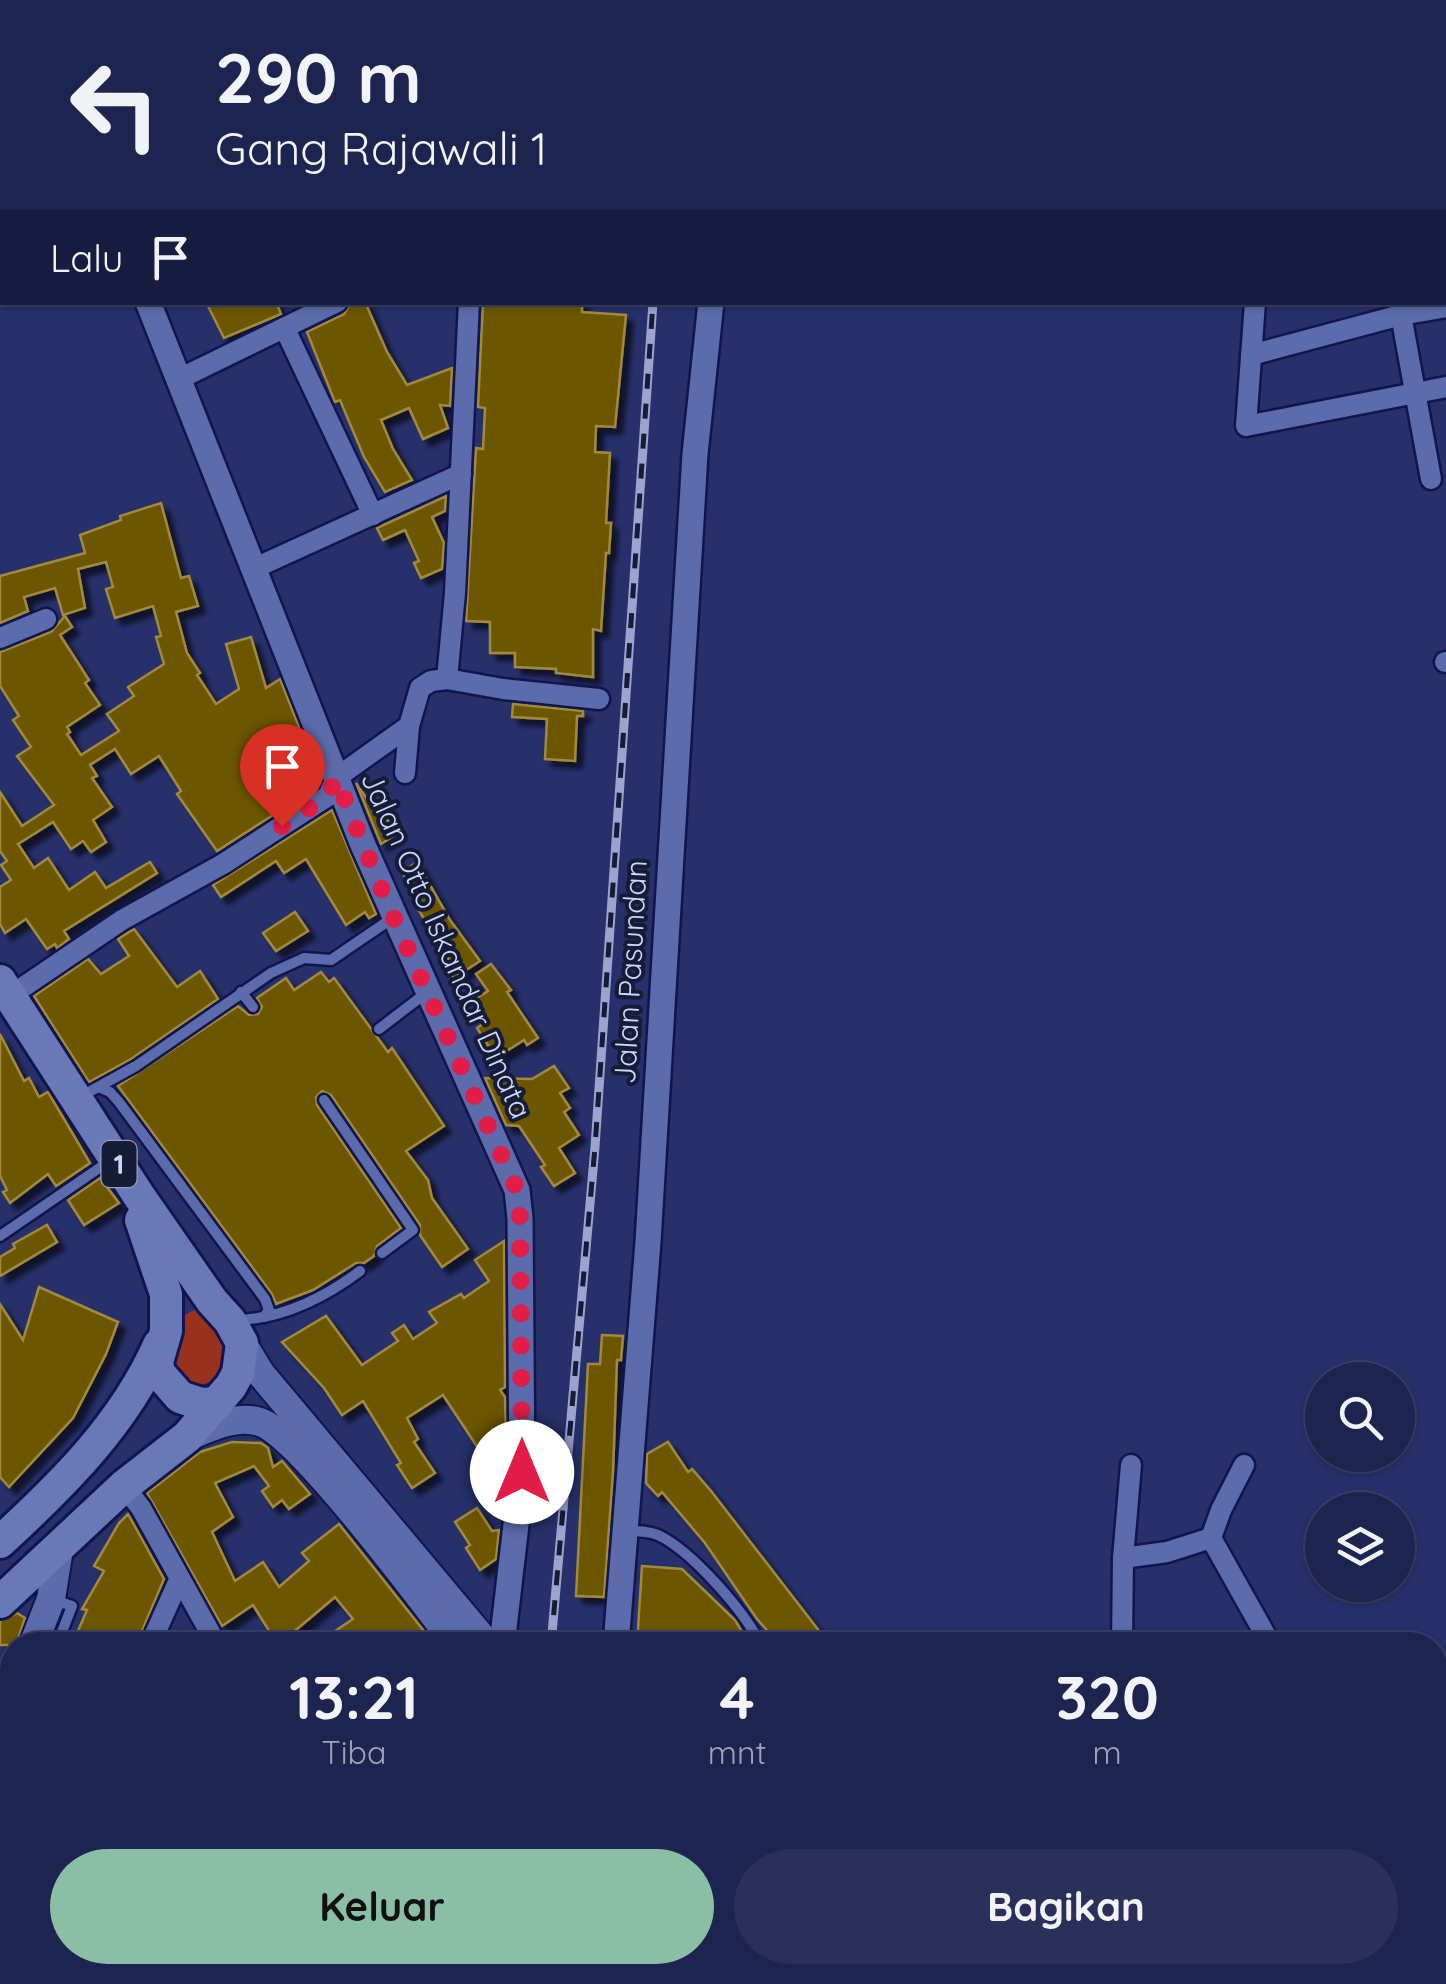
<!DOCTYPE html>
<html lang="id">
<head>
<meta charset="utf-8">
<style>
	:root { --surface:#1d2450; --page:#2a305a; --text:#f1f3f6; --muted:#a0a4b7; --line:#3b4167; --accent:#8abfa5 }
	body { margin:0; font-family:Quicksand,sans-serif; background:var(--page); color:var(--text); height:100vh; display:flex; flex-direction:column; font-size:38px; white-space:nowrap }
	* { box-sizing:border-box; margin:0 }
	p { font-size:32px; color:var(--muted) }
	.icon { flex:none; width:55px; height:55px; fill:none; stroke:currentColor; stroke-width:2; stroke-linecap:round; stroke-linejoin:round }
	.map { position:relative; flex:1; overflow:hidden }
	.sheet { position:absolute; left:0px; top:1632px; width:1448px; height:352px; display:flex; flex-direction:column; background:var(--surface); border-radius:40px 40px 0 0; box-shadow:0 2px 8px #0004,0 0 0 2px var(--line) }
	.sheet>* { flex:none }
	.banner { position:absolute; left:0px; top:0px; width:1448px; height:305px; box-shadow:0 2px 8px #0004,0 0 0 2px var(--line); background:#1d2450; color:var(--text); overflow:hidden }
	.fabs { position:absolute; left:1305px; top:1362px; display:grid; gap:20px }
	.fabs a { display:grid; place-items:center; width:110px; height:110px; border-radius:50%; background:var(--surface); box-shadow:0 2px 8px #0004,0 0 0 2px var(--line); font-size:50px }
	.pin { position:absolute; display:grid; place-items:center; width:85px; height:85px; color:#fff; margin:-102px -42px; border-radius:50% 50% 50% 0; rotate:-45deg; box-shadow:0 0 10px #0007 }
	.pin .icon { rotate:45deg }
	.me { position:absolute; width:110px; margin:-55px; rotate:0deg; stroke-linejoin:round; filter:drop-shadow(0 0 8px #0008) }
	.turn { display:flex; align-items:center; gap:35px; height:210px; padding:0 50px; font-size:45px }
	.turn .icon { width:130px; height:130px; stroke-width:2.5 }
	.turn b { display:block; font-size:70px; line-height:85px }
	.then { display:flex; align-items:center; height:95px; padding:0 50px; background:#0003; gap:20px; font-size:38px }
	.eta { display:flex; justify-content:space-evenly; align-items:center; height:170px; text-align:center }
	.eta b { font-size:60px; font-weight:800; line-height:70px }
	.button { display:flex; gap:20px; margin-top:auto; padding:20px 50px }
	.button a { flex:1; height:115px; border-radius:60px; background:var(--accent); color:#111; font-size:40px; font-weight:800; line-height:115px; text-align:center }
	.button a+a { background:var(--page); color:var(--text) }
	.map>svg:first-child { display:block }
	.green { fill:#98321e }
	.building { fill:#6c5700; stroke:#a18a3b; stroke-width:2.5; filter:url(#shadow) }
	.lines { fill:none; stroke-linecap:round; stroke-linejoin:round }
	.service-casing { stroke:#11154d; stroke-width:15 }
	.minor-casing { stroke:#11154d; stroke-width:25 }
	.tertiary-casing { stroke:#11154d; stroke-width:30 }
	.secondary-casing { stroke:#11154d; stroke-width:32 }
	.primary-casing { stroke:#11154d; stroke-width:38 }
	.service { stroke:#5c6bab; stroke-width:10 }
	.minor { stroke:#5c6bab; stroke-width:20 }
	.tertiary { stroke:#5c6bab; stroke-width:25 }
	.secondary { stroke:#5c6bab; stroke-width:28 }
	.primary { stroke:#6978b6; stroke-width:32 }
	.rail-casing { stroke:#9aa4cf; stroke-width:9 }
	.rail { stroke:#161c36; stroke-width:5; stroke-dasharray:15; stroke-linecap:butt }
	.route { stroke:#e11d48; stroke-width:18; stroke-dasharray:0 32.4 }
	.labels { text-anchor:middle; stroke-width:8; stroke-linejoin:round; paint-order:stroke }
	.shield { fill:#161c36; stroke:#959ebf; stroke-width:2.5 }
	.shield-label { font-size:28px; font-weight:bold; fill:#cbd6fa }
	.street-label { font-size:30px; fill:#cbd6fa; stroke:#161c36 }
</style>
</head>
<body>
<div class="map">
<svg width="1446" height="1984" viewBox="0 0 1446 1984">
	<defs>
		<filter id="shadow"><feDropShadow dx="7" dy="7" stdDeviation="2.5" flood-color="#0009"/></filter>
	</defs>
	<rect width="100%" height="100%" fill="#27306b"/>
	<path class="green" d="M 194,1310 L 204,1314 L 229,1346 C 228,1351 229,1357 228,1362 C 222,1381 192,1395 177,1376 C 160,1355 171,1320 194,1310 Z"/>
	<g class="building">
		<path d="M 206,302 L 276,302 L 281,314 L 224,338 Z"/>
		<path d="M 365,302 L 387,352 L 407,385 L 452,368 L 450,406 L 440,405 L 448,428 L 423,439 L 409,408 L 381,420 L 393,449 L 412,480 L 385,492 L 364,457 L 340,400 L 335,402 L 307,332 L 344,314 L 350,304 Z"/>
		<path d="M 483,302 L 582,302 L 582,312 L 626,315 L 615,427 L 596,426 L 595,452 L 610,453 L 606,523 L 611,523 L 609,553 L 606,553 L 601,631 L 593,629 L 593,677 L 556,673 L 556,669 L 515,667 L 515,653 L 490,653 L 490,622 L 466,621 L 476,448 L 483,449 L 485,408 L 478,407 Z"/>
		<path d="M 446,496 L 445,511 L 432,517 L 444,543 L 442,569 L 421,578 L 414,563 L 419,561 L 405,530 L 383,540 L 377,528 Z"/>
		<path d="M 161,503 L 181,578 L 189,576 L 198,606 L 176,612 L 187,653 L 200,673 L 197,675 L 216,704 L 239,689 L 226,644 L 251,637 L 266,688 L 280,679 L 306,744 L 303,746 L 320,780 L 317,787 L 217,851 L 177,794 L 181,791 L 159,756 L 131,774 L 115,749 L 90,765 L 97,776 L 92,778 L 112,807 L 93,820 L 106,842 L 91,852 L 83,841 L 71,849 L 53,822 L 18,844 L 34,868 L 48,858 L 69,890 L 95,872 L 106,888 L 150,862 L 157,873 L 64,931 L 69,939 L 57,948 L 55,944 L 47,949 L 26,919 L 5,933 L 0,924 L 0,887 L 11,880 L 1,865 L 7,861 L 0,851 L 0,792 L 22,826 L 54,805 L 17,756 L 31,747 L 13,720 L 19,716 L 0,686 L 0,652 L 51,632 L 65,616 L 72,627 L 60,635 L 89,680 L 85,683 L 100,705 L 67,727 L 70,732 L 67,734 L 81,755 L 119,731 L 107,714 L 134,696 L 128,687 L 164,664 L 156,637 L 161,636 L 153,606 L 115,618 L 106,589 L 113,587 L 106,562 L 78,569 L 85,608 L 63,615 L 55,588 L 24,597 L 28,611 L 0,623 L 0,576 L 85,553 L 80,535 L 121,520 L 120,516 Z"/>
		<path d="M 513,704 L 583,711 L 583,716 L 577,716 L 575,761 L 545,759 L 547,719 L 512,717 Z"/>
		<path d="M 356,783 L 374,809 L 378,806 L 397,834 L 381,844 Z"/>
		<path d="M 332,810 L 376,914 L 369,918 L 365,912 L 346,925 L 306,859 L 284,873 L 276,861 L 221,897 L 213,885 Z"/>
		<path d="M 417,862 L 450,920 L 480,961 L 454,978 L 444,963 L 449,960 L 418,909 L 423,906 L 402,872 Z"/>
		<path d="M 295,912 L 308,931 L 276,951 L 263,933 Z"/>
		<path d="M 134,929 L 177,987 L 200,971 L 218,999 L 131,1059 L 89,1082 L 34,996 L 88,959 L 101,974 L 129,956 L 118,939 Z"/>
		<path d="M 491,964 L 511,990 L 507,992 L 538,1038 L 527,1045 L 524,1040 L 491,1061 L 483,1048 L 488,1045 L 477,1028 L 487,1021 L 473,1000 L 488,991 L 476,974 Z"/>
		<path d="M 321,972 L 329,982 L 334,978 L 388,1052 L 392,1048 L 444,1126 L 406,1151 L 428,1180 L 432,1198 L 468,1249 L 442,1267 L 420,1235 L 420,1225 L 331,1095 L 322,1091 L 316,1097 L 317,1105 L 401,1228 L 377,1246 L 374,1256 L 364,1263 L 356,1263 L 313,1290 L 276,1304 L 272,1294 L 118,1086 L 238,1006 L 249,1015 L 258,1014 L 262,1007 L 257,998 L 286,978 L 294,990 Z"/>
		<path d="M 0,1034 L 24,1081 L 29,1078 L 39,1097 L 48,1092 L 90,1163 L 56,1186 L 48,1174 L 10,1203 L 3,1192 L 7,1190 L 0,1176 Z"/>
		<path d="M 554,1066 L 569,1088 L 560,1093 L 570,1108 L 564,1112 L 579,1135 L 559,1148 L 575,1173 L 554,1186 L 541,1167 L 545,1165 L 519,1126 L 506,1125 L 485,1078 L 532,1079 Z"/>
		<path d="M 100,1178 L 119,1203 L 84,1225 L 68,1200 Z"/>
		<path d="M 47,1225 L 57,1242 L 0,1276 L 0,1257 L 15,1248 L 13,1244 Z"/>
		<path d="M 504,1241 L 505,1387 L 500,1390 L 505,1397 L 506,1447 L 497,1435 L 478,1448 L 443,1395 L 407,1418 L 418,1439 L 414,1442 L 435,1473 L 412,1488 L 397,1465 L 401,1463 L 363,1401 L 342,1415 L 324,1388 L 282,1342 L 326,1316 L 362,1365 L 398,1341 L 392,1333 L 404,1325 L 413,1339 L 437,1323 L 429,1312 L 461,1294 L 464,1298 L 489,1281 L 475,1260 Z"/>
		<path d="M 39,1287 L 118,1322 L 106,1354 L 73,1418 L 9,1487 L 0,1477 L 0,1304 L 23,1340 Z"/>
		<path d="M 602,1335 L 623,1336 L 621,1360 L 617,1360 L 613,1472 L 604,1597 L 576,1596 L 588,1364 L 600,1364 Z"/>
		<path d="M 232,1442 L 261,1443 L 268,1448 L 273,1467 L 282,1461 L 310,1494 L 289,1509 L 282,1500 L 273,1507 L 262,1491 L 269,1486 L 254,1466 L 215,1483 L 233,1517 L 212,1532 L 235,1581 L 263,1562 L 279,1587 L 309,1561 L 302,1553 L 339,1524 L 435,1645 L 314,1645 L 353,1619 L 335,1597 L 278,1645 L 253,1605 L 222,1626 L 147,1493 L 200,1452 Z"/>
		<path d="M 668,1442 L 688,1472 L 692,1469 L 711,1491 L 830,1645 L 780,1645 L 757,1619 L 705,1543 L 662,1492 L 658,1496 L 646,1483 L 647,1454 Z"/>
		<path d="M 477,1508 L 492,1531 L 499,1530 L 496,1559 L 480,1570 L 466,1548 L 470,1545 L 455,1522 Z"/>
		<path d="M 128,1514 L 164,1579 L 136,1645 L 72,1645 L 87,1610 L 82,1609 L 104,1571 L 94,1566 L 119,1523 Z"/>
		<path d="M 642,1566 L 682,1569 L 735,1620 L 750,1645 L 637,1645 Z"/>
		<path d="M 17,1613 L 25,1618 L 16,1645 L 0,1645 L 0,1621 Z"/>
		<path d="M 8,1930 L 15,1976 L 0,1979 L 0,1931 Z"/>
	</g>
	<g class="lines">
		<defs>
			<g id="service">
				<path d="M 241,992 L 253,1007"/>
				<path d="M 379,1029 L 426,993"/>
				<path d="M 98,1087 L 110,1092 L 119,1102 L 265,1299 L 269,1310 L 264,1317"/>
				<path d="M 89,1092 L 136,1066 L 271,973 L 304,958 L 331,960 L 394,917"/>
				<path d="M 324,1100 L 413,1230 L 382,1253"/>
				<path d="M 0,1236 L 108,1162"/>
				<path d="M 236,1320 C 282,1319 324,1298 360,1271"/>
				<path d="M 627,1531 C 638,1531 648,1531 658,1535 C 692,1551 745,1612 761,1645"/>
				<path d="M 51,1599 L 72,1606 L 57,1645"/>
			</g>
			<g id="minor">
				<path d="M 310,0 L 311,2"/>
				<path d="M 411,0 L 412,2"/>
				<path d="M 574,2 L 585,0"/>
				<path d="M 648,2 L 648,0"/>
				<path d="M 1270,2 L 1271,0"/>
				<path d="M 1445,43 L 1446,47"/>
				<path d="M 1255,302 L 1246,426 L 1446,387"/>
				<path d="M 1401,315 L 1431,479"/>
				<path d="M 285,329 L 373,515"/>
				<path d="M 1251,355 L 1401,315 L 1446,307"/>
				<path d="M 179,379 L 337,302"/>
				<path d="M 255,568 L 461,474"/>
				<path d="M 0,638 L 46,619"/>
				<path d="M 1445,662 L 1446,662"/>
				<path d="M 447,679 L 455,593 L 469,302"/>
				<path d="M 405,773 L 409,726"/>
				<path d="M 10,996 L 122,920 L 223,864 L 328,796 L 336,778 L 409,726 L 420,688 L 431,681 L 447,679 L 503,689 L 599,699"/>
				<path d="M 1244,1465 L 1221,1510 L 1211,1538 L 1271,1645"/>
				<path d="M 124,1486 L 141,1508 L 217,1645"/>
				<path d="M 1123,1558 L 1167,1552 L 1211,1538"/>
				<path d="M 150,1645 L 179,1580"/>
				<path d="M 1122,1645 L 1123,1558 L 1131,1465"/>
				<path d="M 1435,1678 L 1446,1697"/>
				<path d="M 1435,1879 L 1446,1874"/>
				<path d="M 0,1911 L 12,1912"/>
				<path d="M 179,1972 L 180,1984"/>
				<path d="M 1060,1972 L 1074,1984"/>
				<path d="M 1174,1972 L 1184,1984"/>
				<path d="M 1290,1972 L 1296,1984"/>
				<path d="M 229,1984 L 265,1972"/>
				<path d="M 493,1984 L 495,1972"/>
				<path d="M 1015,1984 L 1022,1972"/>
			</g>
			<g id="tertiary">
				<path d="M 23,0 L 24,2"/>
				<path d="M 734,2 L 734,0"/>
				<path d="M 988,2 L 997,0"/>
				<path d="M 148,302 L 363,845 L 517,1190 L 520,1218 L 522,1473 L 502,1645"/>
				<path d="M 616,1645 L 648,1242 L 695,454 L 711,302"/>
			</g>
			<g id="secondary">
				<path d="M 242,1343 L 261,1374 L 488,1645"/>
				<path d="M 187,1437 C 209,1428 236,1414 260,1422 C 301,1436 424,1603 457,1645"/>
				<path d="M 33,1645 L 51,1599 L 59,1549"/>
				<path d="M 0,1731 L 12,1696"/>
				<path d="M 753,1972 L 763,1984"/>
				<path d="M 589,1984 L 589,1972"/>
			</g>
			<g id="primary">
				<path d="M 0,981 L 139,1196 L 212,1301 L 230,1321 L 242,1343 L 238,1373 L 231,1386 L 187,1437 L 124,1486 L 0,1602"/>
				<path d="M 141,1220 L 166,1294 L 166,1331 L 157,1362 L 159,1373 L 180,1397 L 201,1404 L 218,1403"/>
				<path d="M 0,1542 C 63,1484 124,1424 159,1345"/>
			</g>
		</defs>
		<use href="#service" class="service-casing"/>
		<use href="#minor" class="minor-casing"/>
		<use href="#tertiary" class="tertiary-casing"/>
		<use href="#secondary" class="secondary-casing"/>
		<use href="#primary" class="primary-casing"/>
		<use href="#service" class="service"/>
		<use href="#minor" class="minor"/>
		<use href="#tertiary" class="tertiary"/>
		<use href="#secondary" class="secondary"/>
		<use href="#primary" class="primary"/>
		<defs>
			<g id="rail">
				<path d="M 676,2 L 676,0"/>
				<path d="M 551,1645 L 595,1147 L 653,302"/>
				<path d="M 526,1984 L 527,1972"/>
			</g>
		</defs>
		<use href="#rail" class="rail-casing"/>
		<use href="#rail" class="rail"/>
	</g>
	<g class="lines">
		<path class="route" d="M 282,826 L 328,796 L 336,778 L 392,914 L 517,1190 L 520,1218 L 522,1472"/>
	</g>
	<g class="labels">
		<rect class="shield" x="101.5" y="1141" width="35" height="46" rx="8"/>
		<g class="shield-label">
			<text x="119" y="1174">1</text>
		</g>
		<g class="street-label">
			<text transform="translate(446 945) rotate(66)" y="10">Jalan Otto Iskandar Dinata</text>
			<text transform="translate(631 972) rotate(-87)" y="10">Jalan Pasundan</text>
		</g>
	</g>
</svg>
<div class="fabs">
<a><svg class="icon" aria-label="search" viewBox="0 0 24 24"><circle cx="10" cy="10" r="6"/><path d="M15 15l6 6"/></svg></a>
<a><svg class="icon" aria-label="layers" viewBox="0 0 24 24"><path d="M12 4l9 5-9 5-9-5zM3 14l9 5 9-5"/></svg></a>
</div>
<div class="pin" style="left:282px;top:826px;background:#d93025"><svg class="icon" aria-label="arrive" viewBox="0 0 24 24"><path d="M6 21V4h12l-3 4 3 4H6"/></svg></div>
<svg class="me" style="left:522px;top:1472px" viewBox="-20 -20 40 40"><circle r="19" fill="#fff"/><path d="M0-13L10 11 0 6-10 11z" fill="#e11d48"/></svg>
<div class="banner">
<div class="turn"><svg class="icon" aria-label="left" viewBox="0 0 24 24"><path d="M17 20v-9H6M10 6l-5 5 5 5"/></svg><div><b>290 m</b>Gang Rajawali 1</div></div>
<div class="then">Lalu<svg class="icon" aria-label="arrive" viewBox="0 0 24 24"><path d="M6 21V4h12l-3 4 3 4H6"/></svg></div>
</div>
<section class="sheet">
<div class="eta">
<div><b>13:21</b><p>Tiba</p></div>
<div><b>4</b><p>mnt</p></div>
<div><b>320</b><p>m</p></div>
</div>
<div class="button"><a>Keluar</a><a>Bagikan</a></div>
</section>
</div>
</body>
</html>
